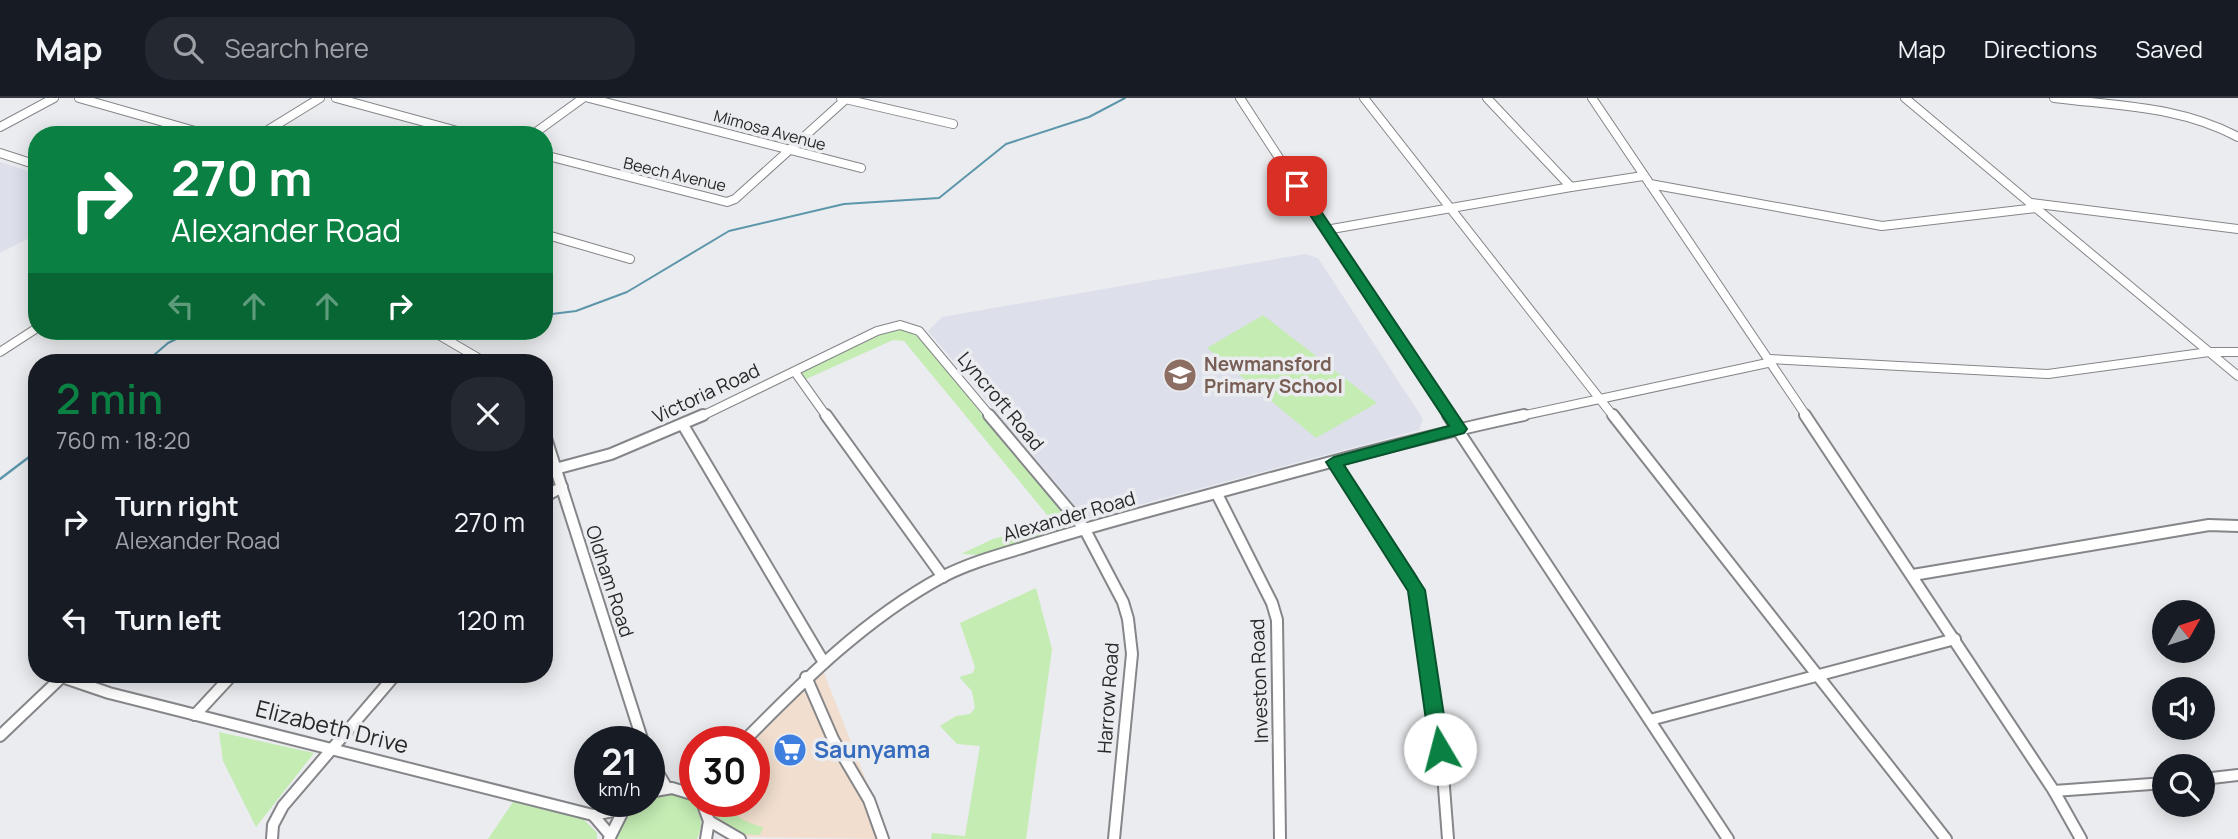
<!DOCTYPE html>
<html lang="en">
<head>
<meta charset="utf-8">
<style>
	:root { --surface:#171b24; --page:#242831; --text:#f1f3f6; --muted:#9ea1a6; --line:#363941; --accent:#0b8043 }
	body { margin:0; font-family:Manrope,sans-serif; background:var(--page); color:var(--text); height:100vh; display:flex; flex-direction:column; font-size:26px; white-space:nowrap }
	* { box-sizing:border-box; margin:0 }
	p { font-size:23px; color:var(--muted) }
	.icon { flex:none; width:38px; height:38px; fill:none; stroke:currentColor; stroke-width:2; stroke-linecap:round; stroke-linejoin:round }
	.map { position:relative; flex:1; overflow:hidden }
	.side { position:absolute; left:28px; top:256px; width:525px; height:329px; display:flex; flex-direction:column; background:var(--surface); border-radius:28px; box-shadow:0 4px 18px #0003 }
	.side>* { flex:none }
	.guide { position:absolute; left:28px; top:28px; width:525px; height:214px; border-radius:28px; box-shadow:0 4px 18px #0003; background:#0b8043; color:#fff; overflow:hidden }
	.needle { width:46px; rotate:51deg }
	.fabs { position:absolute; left:2152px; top:502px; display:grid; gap:14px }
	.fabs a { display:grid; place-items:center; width:63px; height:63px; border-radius:50%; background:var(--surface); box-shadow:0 4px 18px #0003; font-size:35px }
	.speed { position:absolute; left:574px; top:628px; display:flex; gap:14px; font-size:35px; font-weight:700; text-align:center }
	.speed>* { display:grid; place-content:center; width:91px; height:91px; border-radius:50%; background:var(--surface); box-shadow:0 4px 18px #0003; line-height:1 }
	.speed small { font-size:18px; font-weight:400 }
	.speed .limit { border:10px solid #d22; background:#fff; color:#111 }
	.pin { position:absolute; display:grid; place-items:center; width:60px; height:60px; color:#fff; margin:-30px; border-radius:14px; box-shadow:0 4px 10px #0006 }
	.me { position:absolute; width:77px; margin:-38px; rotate:352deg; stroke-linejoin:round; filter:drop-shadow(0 0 5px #0008) }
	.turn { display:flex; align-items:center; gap:24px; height:147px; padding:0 28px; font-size:32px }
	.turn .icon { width:91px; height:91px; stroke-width:2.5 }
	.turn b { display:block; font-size:49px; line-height:60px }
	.lanes { display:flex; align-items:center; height:66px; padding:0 28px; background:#0003; justify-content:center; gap:35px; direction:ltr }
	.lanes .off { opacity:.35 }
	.round { display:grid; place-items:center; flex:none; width:74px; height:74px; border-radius:28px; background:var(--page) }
	.head { display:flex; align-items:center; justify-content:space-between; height:119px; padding:0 28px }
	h1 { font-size:42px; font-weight:600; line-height:52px; color:var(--accent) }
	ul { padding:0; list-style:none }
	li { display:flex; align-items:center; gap:21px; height:98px; padding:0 28px }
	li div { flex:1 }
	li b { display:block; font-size:26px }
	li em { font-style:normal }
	header { display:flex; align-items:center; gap:42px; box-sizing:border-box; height:98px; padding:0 35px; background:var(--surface); border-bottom:2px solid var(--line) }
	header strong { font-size:33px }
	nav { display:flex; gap:38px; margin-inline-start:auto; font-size:24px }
	.search { width:490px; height:63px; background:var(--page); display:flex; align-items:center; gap:18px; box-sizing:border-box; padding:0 24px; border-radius:28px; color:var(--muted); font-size:26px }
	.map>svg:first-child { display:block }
	.commercial { fill:#f1dece }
	.built { fill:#dde0eb }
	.green { fill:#c4ecb3 }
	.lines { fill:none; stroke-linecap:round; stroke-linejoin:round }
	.stream-far1 { stroke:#5c96ab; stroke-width:2 }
	.stream { stroke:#5c96ab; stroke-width:2.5 }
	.minor-far1-casing { stroke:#858689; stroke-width:10 }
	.minor-casing { stroke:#858689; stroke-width:14 }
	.minor-far1 { stroke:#fff; stroke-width:8 }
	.minor { stroke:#fff; stroke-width:10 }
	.route { fill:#0b8043; stroke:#07532c; stroke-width:2 }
	.labels { text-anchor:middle; stroke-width:7; stroke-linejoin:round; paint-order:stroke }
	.far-street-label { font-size:16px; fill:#272829; stroke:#ebecef }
	.education-label { font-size:19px; font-weight:bold; fill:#785e54; stroke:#ebecef; text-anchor:start }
	.street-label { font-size:19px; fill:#272829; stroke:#ebecef }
	.near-street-label { font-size:23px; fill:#272829; stroke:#ebecef }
	.near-shop-label { font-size:23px; font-weight:bold; fill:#366cbe; stroke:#ebecef; text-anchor:start }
</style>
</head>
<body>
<header>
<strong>Map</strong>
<div class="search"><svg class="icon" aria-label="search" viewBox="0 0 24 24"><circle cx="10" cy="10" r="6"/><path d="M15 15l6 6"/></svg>Search here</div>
<nav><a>Map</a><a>Directions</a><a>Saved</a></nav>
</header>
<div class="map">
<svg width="2238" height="741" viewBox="0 0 2238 741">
	<rect width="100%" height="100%" fill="#ebecef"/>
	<path class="commercial" d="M 822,570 L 889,741 L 741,739 L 711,721 L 710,704 L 754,704 L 754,644 L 749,644 Z"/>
	<g class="built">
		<path d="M 0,64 L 37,76 L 37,136 L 0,155 Z"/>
		<path d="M 1305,156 L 1318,160 L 1423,321 L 1419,332 L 1086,421 L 928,233 L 942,219 Z"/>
	</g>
	<g class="green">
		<path d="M 1263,217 L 1377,305 L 1316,340 L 1207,250 Z"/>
		<path d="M 901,230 L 919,239 L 1069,423 L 1065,432 L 985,457 L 961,456 L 993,441 L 1042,429 L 1048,418 L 904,243 L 893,242 L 804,282 L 799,275 L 875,237 Z"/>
		<path d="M 1036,490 L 1052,551 L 1026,741 L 931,741 L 932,735 L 965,738 L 980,648 L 957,646 L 940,628 L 956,618 L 970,616 L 975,610 L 972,593 L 959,579 L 973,575 L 975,569 L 960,525 Z"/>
		<path d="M 219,634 L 314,655 L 256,729 L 223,663 Z"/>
		<path d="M 669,695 C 693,698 709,716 697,741 L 616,741 C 618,724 631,704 649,704 L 649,699 Z"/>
		<path d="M 513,704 L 583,721 L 597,735 L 597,741 L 488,741 Z"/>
		<path d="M 712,704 L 728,704 C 733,720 748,725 763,729 L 760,737 L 742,736 L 714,720 Z"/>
	</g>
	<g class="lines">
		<g class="stream-far1">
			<path d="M 544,217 L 576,213 L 627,194 L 729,133 L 844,106 L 939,100 L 1006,46 L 1089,19 L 1125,0"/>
			<path d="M 146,264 L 168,245 L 193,233"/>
		</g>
		<path class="stream" d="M 0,381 L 37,353"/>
		<defs>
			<g id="minor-far1">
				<path d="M 79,0 L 209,37"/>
				<path d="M 336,0 L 472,37"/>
				<path d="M 589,0 L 861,70"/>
				<path d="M 841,0 L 953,26"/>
				<path d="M 1240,0 L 1326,132"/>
				<path d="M 1364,0 L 1614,319"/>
				<path d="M 1592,0 L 1807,319"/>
				<path d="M 2054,0 C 2118,8 2180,8 2238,39"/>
				<path d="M 0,29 L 54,0"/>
				<path d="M 260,37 L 320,0"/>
				<path d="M 532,37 L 583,0"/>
				<path d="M 0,55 L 37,67"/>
				<path d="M 544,57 L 727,104 L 735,101 L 847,0"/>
				<path d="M 1650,86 L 1882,128 L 2036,110 L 1905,0"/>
				<path d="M 1571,89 L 1643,78"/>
				<path d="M 2031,105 L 2238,131"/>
				<path d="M 2036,110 L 2238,278"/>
				<path d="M 544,136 L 630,161"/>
				<path d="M 432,233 L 485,264"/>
				<path d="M 0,254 L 37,230"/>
				<path d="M 1769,261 L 2048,276 L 2209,254 L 2238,254"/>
				<path d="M 795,274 L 827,319"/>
				<path d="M 700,319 L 877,233 L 900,227 L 919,233 L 991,319"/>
				<path d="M 1449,319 L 1326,132 L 1571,89 L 1487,0"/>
				<path d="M 1516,319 L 1772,264"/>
			</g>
			<g id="minor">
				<path d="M 826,317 L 943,479"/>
				<path d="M 989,317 L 1084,430 L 1123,504 L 1128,521 L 1132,556 L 1114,741"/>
				<path d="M 1448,317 L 1728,741"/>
				<path d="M 1613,317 L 1946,741"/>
				<path d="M 1805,317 L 2054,693 L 2081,741"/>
				<path d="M 683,327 L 823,563"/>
				<path d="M 544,334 L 643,644"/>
				<path d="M 1334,364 L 1411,481 L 1420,503 L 1443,676 L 1448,741"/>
				<path d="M 544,374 L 611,356 L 703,317"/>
				<path d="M 1217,396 L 1272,505 L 1277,522 L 1280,741"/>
				<path d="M 544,399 L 562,389"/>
				<path d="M 1913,477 L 2209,427 L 2238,428"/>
				<path d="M 62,579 L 109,595 L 593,717 L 624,711"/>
				<path d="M 806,579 L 833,641 L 869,702 L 883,741"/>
				<path d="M 195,617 L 233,576"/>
				<path d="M 1650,622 L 1955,541"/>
				<path d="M 0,638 L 65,576"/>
				<path d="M 743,644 C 804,582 865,521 942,479 C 967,466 995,458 1022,450 C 1072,434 1123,420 1175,406 C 1291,375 1406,342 1524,317"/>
				<path d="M 649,660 L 667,690"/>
				<path d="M 2203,681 L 2238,677"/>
				<path d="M 2054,693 L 2165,685"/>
				<path d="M 649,694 L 672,690 L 695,697"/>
				<path d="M 702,704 L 709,723 L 706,741"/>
				<path d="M 593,717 L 610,737"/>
				<path d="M 709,723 L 740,741"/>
				<path d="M 272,741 L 273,727 L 283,708 L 396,576"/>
				<path d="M 609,741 L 624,711 L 633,704"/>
			</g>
		</defs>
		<use href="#minor-far1" class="minor-far1-casing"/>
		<use href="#minor" class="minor-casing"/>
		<use href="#minor-far1" class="minor-far1"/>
		<use href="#minor" class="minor"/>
	</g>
	<path class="route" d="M 1297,84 L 1304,88 L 1467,331 L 1464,335 L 1344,367 L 1425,492 L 1449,651 L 1447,657 L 1440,660 L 1433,657 L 1430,651 L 1408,493 L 1326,364 L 1334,359 L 1449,328 L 1291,88 Z"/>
	<defs>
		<symbol id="school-disc" viewBox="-11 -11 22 22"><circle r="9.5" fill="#8d6e63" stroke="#ebecef"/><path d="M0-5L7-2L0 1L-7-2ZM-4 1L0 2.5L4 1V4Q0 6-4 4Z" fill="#fff"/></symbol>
		<symbol id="supermarket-disc" viewBox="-11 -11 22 22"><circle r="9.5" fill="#3f7fe0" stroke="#ebecef"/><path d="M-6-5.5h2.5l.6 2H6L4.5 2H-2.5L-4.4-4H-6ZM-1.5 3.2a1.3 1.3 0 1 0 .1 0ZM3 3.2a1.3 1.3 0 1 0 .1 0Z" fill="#fff"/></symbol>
	</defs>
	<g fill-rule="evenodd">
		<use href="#school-disc" x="1161" y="258" width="38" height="38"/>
		<use href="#supermarket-disc" x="771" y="633" width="38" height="38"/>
	</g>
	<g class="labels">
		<g class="far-street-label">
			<text transform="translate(770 32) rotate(15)" y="6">Mimosa Avenue</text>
			<text transform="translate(675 76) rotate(13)" y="6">Beech Avenue</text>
		</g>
		<g class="education-label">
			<text x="1204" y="273">Newmansford<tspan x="1204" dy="22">Primary School</tspan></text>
		</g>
		<g class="street-label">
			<text transform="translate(706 295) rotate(-25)" y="7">Victoria Road</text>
			<text transform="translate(1001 303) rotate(50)" y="7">Lyncroft Road</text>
			<text transform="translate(1069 418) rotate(-16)" y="7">Alexander Road</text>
			<text transform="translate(610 483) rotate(72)" y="7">Oldham Road</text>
			<text transform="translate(1259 583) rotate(-92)" y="7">Investon Road</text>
			<text transform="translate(1108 600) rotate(-86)" y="7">Harrow Road</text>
		</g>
		<g class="near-street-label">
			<text transform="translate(332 629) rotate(14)" y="8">Elizabeth Drive</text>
		</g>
		<g class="near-shop-label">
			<text x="814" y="660">Saunyama</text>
		</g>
	</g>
</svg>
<div class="fabs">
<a><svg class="needle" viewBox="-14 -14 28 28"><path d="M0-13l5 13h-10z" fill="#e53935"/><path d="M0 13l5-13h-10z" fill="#9ea1a6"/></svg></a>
<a><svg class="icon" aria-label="sound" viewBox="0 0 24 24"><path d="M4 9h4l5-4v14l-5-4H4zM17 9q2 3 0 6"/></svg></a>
<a><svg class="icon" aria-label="search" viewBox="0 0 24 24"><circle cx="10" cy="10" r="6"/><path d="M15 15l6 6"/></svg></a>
</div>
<div class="speed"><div>21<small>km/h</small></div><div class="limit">30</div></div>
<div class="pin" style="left:1297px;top:88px;background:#d93025"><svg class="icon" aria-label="arrive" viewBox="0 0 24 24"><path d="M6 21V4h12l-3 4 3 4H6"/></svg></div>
<svg class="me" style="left:1440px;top:651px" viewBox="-20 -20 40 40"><circle r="19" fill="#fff"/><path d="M0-13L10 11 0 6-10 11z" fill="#0b8043"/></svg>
<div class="guide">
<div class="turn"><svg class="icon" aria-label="right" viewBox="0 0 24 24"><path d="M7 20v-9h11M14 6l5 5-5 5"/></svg><div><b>270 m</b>Alexander Road</div></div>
<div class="lanes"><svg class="icon off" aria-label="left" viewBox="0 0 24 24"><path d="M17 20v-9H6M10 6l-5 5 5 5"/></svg><svg class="icon off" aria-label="ahead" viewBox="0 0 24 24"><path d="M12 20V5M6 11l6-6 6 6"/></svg><svg class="icon off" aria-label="ahead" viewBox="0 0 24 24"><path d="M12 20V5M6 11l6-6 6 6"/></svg><svg class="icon" aria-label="right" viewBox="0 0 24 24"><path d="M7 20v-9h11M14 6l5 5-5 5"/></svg></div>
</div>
<section class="side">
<div class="head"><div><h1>2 min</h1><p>760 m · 18:20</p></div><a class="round"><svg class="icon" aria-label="close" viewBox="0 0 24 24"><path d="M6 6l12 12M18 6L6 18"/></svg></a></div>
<ul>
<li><svg class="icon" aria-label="right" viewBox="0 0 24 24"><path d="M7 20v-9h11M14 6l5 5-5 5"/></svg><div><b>Turn right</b><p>Alexander Road</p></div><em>270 m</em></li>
<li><svg class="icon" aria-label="left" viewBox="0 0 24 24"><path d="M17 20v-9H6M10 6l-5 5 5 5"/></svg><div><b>Turn left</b></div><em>120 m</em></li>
</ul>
</section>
</div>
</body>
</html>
